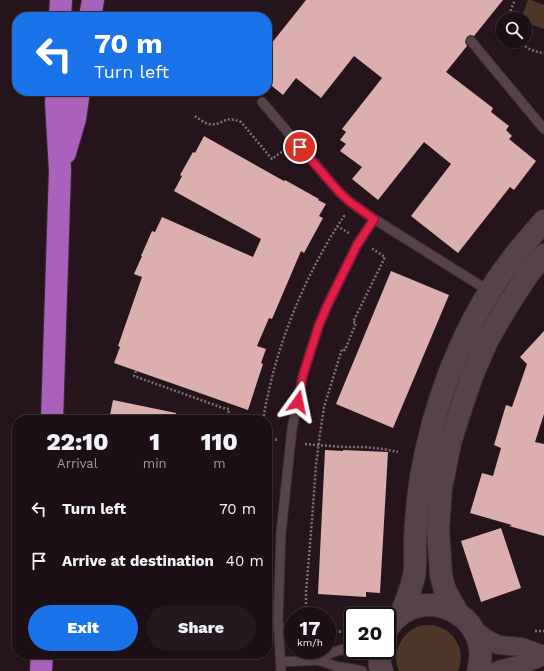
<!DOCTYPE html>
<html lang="en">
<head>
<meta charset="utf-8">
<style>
	:root { --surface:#1c0f16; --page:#25181f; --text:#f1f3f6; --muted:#a09ca1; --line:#3a2f35; --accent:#1a73e8 }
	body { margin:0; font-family:"Work Sans",sans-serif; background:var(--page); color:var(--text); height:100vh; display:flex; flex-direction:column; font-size:15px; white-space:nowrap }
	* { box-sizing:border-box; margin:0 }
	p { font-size:13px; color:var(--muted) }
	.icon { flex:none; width:22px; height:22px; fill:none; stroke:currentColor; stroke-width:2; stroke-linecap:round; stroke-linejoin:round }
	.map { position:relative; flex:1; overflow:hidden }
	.sheet { position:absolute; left:12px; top:415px; width:260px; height:244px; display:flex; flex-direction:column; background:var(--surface); border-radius:16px; box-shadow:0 1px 3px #0004,0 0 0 1px var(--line) }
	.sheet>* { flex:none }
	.guide { position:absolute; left:12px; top:12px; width:260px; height:84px; border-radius:16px; box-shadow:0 1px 3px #0004,0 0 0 1px var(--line); background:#1a73e8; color:#fff; overflow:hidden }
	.controls { position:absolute; left:496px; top:12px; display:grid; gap:8px }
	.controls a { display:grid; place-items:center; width:36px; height:36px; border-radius:50%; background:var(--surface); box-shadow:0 1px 3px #0004,0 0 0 1px var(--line); font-size:20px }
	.speed { position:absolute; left:284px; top:607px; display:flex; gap:8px; font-size:20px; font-weight:700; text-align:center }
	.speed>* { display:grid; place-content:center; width:52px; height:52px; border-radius:50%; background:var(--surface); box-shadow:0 1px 3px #0004,0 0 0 1px var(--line); line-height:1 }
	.speed small { font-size:10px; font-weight:400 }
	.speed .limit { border:2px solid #111; border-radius:6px; background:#fff; color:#111 }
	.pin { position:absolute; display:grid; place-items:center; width:34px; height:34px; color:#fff; margin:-17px; border:2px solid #fff; border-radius:50%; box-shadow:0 1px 4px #0007 }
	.me { position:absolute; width:44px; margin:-22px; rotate:12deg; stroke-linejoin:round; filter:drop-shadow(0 0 3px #0008) }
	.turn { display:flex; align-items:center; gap:14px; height:84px; padding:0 16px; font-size:18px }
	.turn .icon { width:52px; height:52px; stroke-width:2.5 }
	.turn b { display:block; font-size:28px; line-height:34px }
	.eta { display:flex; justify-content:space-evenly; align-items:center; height:68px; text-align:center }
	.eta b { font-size:24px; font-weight:800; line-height:28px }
	.cta { display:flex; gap:8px; margin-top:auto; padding:8px 16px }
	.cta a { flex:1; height:46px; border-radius:24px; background:var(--accent); color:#fff; font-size:16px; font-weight:800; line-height:46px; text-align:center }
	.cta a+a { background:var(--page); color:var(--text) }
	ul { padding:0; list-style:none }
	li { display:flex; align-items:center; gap:12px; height:52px; padding:0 16px }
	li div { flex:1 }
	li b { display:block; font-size:15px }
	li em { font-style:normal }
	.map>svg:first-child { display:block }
	.green { fill:#4e3729 }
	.building { fill:#dbafad }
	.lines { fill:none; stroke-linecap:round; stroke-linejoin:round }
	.lane-casing { stroke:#3a2e33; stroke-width:11 }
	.street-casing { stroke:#3a2e33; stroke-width:20 }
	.secondary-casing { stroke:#3a2e33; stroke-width:24 }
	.highway-casing { stroke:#3a2e33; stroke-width:24 }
	.path { stroke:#7d6e75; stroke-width:2.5; stroke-dasharray:2 2; stroke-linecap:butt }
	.lane { stroke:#57414b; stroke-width:9 }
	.street { stroke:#57414b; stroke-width:18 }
	.secondary { stroke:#57414b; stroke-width:22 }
	.highway { stroke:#a961bc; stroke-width:22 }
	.route-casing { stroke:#92132f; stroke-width:10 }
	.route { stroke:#e11d48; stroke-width:7 }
</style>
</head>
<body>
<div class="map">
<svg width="544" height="671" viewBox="0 0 544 671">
	<rect width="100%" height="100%" fill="#26141d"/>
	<g class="green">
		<path d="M 528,0 L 531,0 L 544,5 L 544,29 L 525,22 L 525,19 L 521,19 Z"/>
		<path d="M 432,625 C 436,626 441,627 444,629 C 459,638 465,655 458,671 L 399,671 C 391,653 401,633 419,626 C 423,625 428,625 432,625 Z"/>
	</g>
	<g class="building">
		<path d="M 306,0 L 503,0 L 474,36 L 470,35 L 467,37 L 465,42 L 467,46 L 446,72 L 493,108 L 491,112 L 509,126 L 506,130 L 512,136 L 509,139 L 536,161 L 514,190 L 510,187 L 458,253 L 411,216 L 451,164 L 424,142 L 378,200 L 352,179 L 362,167 L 340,151 L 346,144 L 340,140 L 346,132 L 342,129 L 382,78 L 354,56 L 321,98 L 296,78 L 283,95 L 267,82 L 267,49 Z"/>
		<path d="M 204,136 L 284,181 L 285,180 L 319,199 L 318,200 L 326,204 L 319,216 L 323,218 L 304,253 L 301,251 L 272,319 L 269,318 L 257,346 L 266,349 L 261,363 L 263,364 L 248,410 L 114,363 L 120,347 L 118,346 L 142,277 L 134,274 L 142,256 L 141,256 L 152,231 L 155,232 L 162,217 L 253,257 L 261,239 L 174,191 L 182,176 L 180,175 L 193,152 L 195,153 Z"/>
		<path d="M 391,271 L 449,295 L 393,428 L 336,404 Z"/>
		<path d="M 544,331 L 544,414 L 535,442 L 544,444 L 544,536 L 509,526 L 512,525 L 470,513 L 482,473 L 493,476 L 501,448 L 494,445 L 506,405 L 512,407 L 527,364 L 520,357 Z"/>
		<path d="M 113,400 L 176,413 L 175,420 L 109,420 Z"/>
		<path d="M 325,450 L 343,451 L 343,450 L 388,452 L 380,593 L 366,592 L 366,597 L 318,594 Z"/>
		<path d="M 501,528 L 521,588 L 481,602 L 461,541 Z"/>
	</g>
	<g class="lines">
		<defs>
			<g id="lane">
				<path d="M 471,41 L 544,129"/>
				<path d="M 262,102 L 339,192 L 350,202 L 374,219 L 489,291"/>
				<path d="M 353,646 L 331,653 L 318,660 L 338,667 L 348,668 L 362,671"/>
				<path d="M 281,662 L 318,660"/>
				<path d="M 281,671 L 278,619 L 281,533 L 292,429 L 303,375 L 319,325 L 328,304 L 357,245 L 374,219"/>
			</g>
			<g id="street">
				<path d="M 474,630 L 490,641 L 499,645 L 521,647 L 544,655"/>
				<path d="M 496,671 L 502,669 L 523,664 L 544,656"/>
			</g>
			<g id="secondary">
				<path d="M 457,612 L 445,590 L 441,575 L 438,529 L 441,488 L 450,443 L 462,405 L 472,376 L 487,341 L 506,308 L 528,274 L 544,255"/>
				<path d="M 401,614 C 406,602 411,589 414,576 C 416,565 415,552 415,540 C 416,519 418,498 421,477 C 433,408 458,338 497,280 C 511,259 527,240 544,221"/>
				<path d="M 387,629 C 419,579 495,614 478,671"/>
				<path d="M 379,650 L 380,666 L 382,671"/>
			</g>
			<g id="highway">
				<path d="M 60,17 L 61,0"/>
				<path d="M 90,17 L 93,0"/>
				<path d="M 65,153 L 75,119 L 79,91"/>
				<path d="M 52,420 L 60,170 L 56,102 L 57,91"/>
				<path d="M 41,671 L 42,654"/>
			</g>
		</defs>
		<use href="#lane" class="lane-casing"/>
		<use href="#street" class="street-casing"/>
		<use href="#secondary" class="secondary-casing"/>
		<use href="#highway" class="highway-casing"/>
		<g class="path">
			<path d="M 510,19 L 511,9 L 515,0"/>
			<path d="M 519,41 C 526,48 534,52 544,53"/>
			<path d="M 195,116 C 199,119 204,123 209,124 C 222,127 223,114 241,122 L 272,159 L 284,150"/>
			<path d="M 337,226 L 349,233"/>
			<path d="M 136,371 L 134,376 L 223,408 L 229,409 L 228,416 L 250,420"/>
			<path d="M 263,420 C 275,348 303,278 344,216 L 342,214"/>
			<path d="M 267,438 L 278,440"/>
			<path d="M 305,444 L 343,447 L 364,447 L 383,449 L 398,452"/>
			<path d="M 306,616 L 306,592 L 312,520 L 316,465 L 320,434 L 324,407 L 342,349 L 345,350 L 356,323 L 353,322 L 385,257 L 371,248"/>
			<path d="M 535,631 L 544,631"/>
			<path d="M 327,634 L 343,631"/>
		</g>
		<use href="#lane" class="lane"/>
		<use href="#street" class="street"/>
		<use href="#secondary" class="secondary"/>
		<use href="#highway" class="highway"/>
	</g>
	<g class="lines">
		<defs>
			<path id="route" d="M 298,402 L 303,375 L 319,325 L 328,304 L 357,245 L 374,219 L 350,202 L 339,192 L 300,147"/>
		</defs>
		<use href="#route" class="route-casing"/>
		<use href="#route" class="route"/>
	</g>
</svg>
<div class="controls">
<a><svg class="icon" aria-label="search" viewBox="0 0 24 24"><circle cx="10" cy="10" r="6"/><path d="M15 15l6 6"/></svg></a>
</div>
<div class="speed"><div>17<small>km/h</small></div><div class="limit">20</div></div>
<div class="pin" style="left:300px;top:147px;background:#d93025"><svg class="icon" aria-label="arrive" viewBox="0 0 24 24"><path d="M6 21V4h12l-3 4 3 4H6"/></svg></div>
<svg class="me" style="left:298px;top:402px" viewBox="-20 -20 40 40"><path d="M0-17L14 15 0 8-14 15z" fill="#e11d48" stroke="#fff" stroke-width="4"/></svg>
<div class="guide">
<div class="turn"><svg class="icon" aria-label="left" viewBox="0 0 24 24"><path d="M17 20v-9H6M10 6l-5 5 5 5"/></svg><div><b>70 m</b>Turn left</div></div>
</div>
<section class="sheet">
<div class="eta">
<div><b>22:10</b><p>Arrival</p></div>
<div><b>1</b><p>min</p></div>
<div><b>110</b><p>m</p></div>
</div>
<ul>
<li><svg class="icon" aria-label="left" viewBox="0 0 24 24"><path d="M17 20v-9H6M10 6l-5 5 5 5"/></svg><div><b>Turn left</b></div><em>70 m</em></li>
<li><svg class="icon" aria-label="arrive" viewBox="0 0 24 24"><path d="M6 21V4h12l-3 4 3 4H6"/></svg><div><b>Arrive at destination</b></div><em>40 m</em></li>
</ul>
<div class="cta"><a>Exit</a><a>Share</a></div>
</section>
</div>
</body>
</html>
